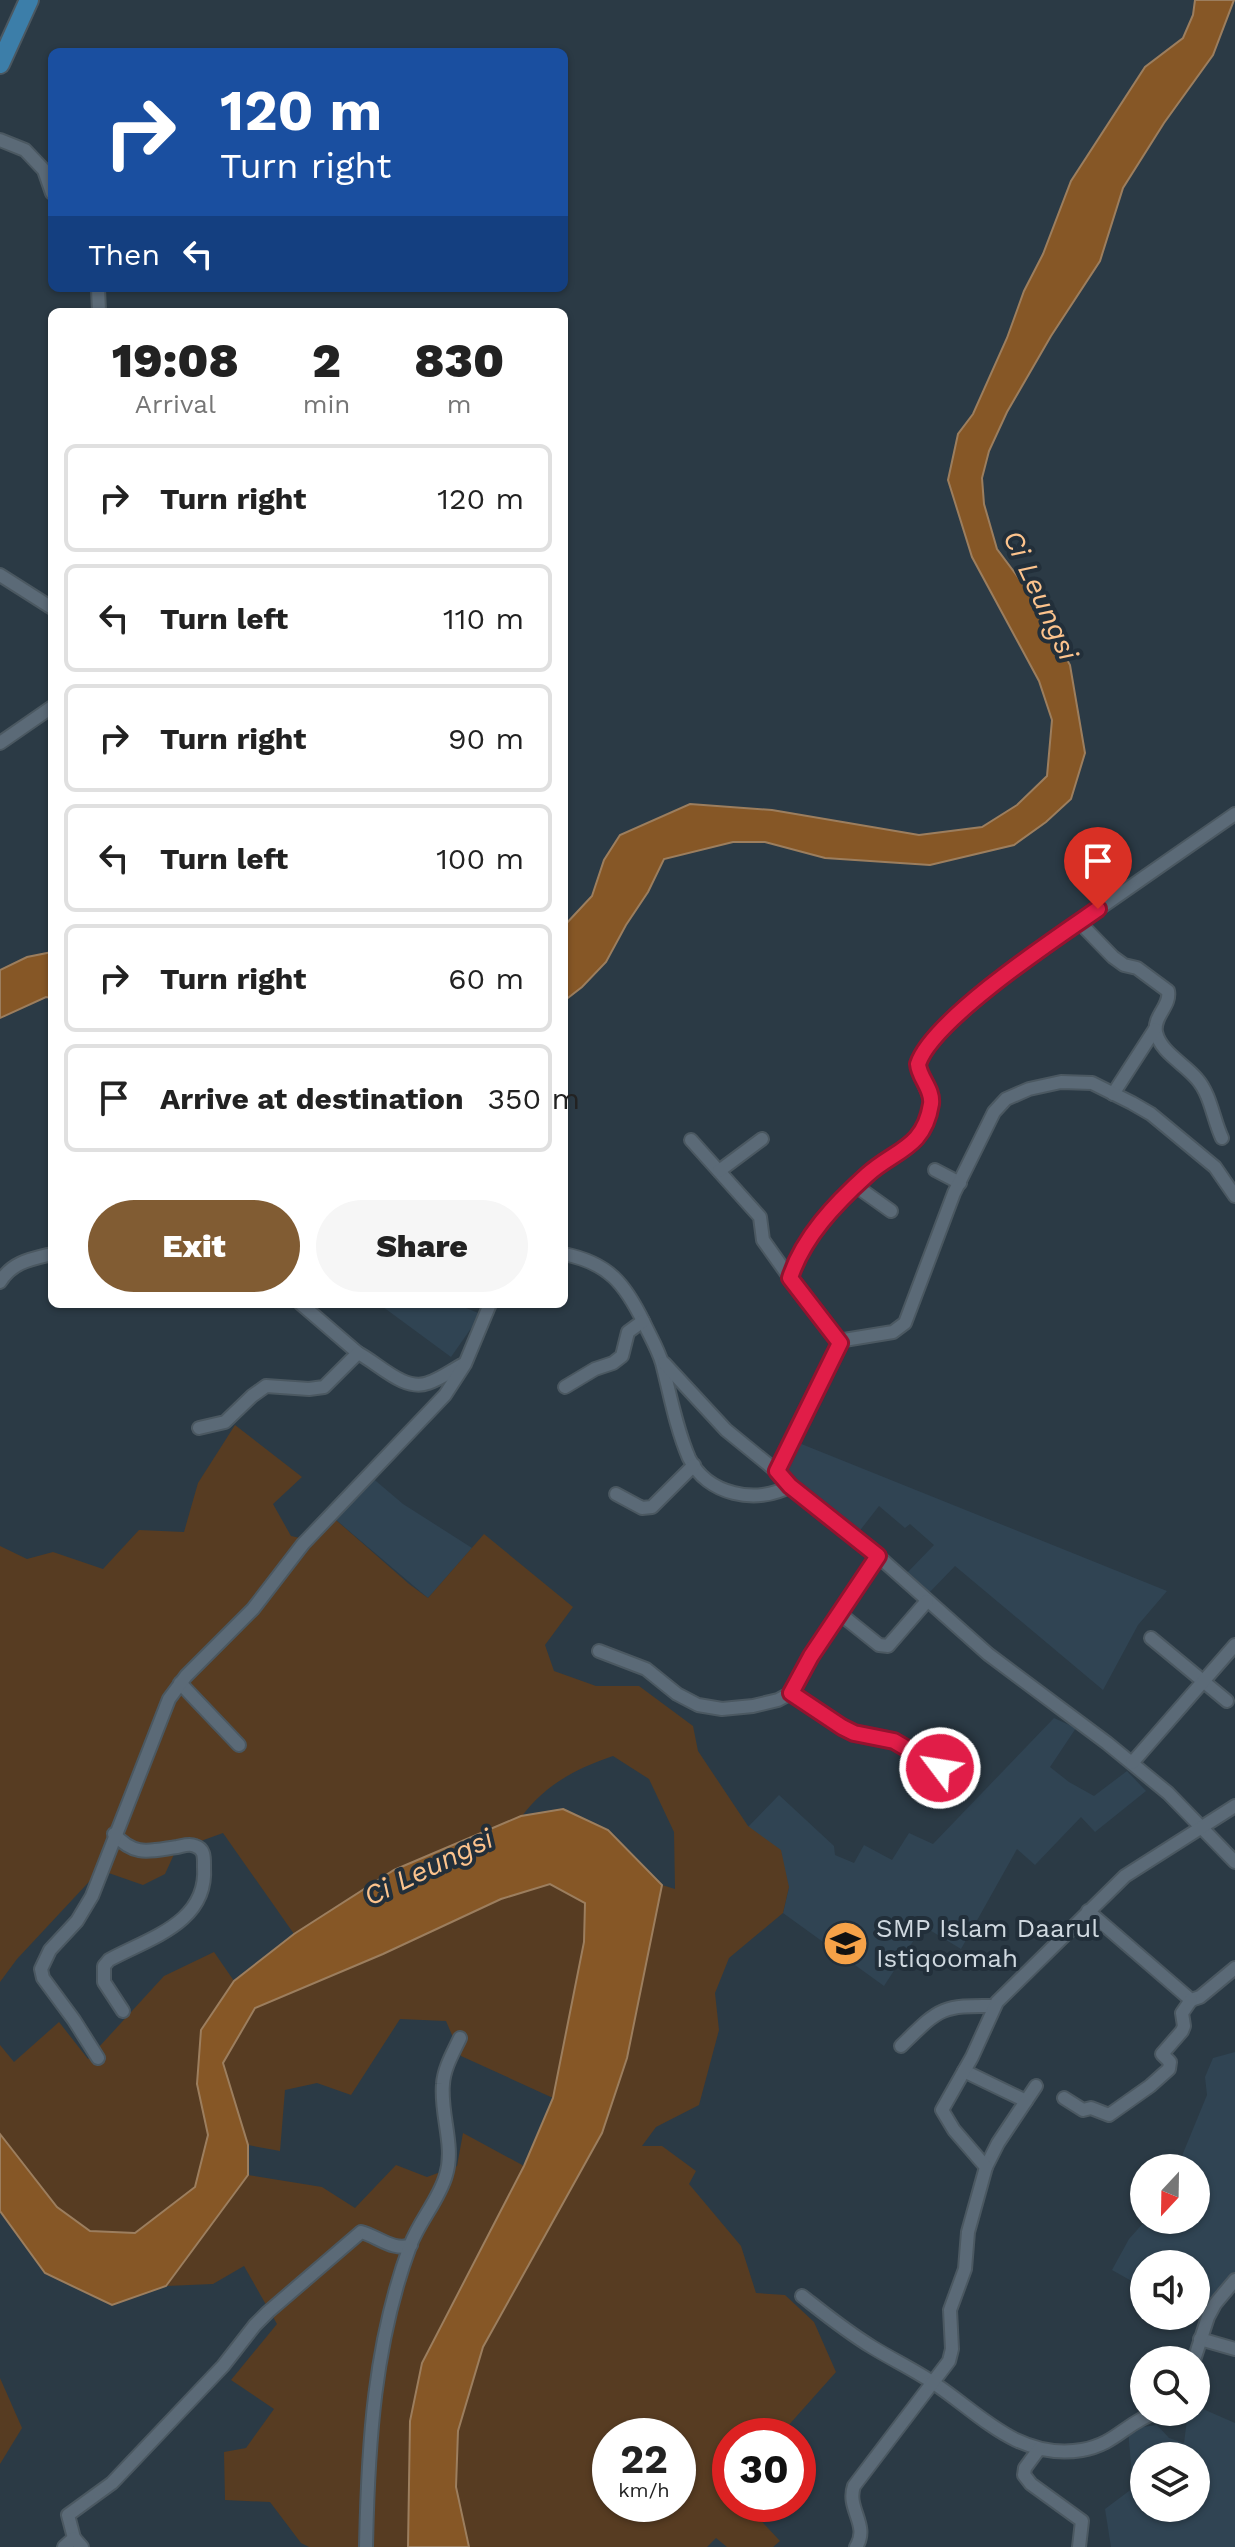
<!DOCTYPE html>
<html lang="en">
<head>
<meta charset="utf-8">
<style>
	:root { --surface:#fff; --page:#f6f6f6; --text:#222; --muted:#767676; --line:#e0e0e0; --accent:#815c33 }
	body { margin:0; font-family:"Work Sans",sans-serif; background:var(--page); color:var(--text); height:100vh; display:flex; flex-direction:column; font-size:30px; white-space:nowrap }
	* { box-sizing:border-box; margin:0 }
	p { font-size:26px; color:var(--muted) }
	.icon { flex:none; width:44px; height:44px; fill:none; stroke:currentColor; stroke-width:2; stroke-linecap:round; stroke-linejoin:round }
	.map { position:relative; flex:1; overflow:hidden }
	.drawer { position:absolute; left:48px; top:308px; width:520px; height:1000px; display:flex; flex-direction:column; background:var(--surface); border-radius:12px; box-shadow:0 2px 6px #0004 }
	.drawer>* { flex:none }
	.guide { position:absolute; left:48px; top:48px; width:520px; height:244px; border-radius:12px; box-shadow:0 2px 6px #0004; background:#1a4fa0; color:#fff; overflow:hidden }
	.needle { width:52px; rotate:202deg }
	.buttons { position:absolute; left:1130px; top:2154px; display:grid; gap:16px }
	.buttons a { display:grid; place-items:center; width:80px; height:80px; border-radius:50%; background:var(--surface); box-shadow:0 2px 6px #0004; font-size:40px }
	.speed { position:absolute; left:592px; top:2418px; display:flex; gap:16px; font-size:40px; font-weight:700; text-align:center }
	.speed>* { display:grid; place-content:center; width:104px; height:104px; border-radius:50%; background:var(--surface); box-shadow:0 2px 6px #0004; line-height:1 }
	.speed small { font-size:20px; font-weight:400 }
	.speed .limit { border:12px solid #d22; background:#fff; color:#111 }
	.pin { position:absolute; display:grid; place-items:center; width:68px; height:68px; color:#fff; margin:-82px -34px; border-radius:50% 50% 50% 0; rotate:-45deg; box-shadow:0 0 8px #0007 }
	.pin .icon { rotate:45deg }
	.me { position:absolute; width:88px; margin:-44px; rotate:301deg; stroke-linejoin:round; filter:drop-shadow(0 0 6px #0008) }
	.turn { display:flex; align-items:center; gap:28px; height:168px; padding:0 40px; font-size:36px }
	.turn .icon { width:104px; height:104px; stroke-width:2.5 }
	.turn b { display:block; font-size:56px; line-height:68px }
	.then { display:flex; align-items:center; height:76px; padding:0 40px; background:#0003; gap:16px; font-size:30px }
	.eta { display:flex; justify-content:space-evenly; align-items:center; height:136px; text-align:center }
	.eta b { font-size:48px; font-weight:800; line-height:56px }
	.button { display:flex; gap:16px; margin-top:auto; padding:16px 40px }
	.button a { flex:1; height:92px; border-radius:48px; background:var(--accent); color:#fff; font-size:32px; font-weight:800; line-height:92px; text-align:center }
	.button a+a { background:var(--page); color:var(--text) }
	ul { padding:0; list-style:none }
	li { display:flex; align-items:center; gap:24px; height:108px; margin:0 16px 12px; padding:0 24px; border:4px solid var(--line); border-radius:12px }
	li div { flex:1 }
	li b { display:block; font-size:30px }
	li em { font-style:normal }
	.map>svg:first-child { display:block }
	.built { fill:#304453; fill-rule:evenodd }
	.green { fill:#573c22; fill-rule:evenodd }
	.water { fill:#865726; stroke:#9c7e5e; stroke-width:2 }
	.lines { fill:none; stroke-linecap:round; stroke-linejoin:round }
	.street-casing { stroke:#4b5861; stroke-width:16 }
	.primary-casing { stroke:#4b5861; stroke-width:22 }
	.street { stroke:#5b6a77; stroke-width:12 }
	.primary { stroke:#3c7ea9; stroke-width:18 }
	.route-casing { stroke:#92132f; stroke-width:20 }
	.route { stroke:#e11d48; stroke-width:14 }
	.labels { text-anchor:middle; stroke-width:8; stroke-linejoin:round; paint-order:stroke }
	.poi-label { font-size:26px; fill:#cfd8df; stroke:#222f3a; text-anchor:start }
	.water-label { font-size:28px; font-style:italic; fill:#fcc38d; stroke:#222f3a }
</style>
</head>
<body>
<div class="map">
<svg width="1235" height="2547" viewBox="0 0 1235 2547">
	<rect width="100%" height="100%" fill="#2b3a45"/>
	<g class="built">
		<path d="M 379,1304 L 456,1304 L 481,1314 L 451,1357 Z"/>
		<path d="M 794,1441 L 1167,1591 L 1138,1625 L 1103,1690 L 955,1566 L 927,1595 L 905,1575 L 934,1545 L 910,1524 L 905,1528 L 879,1506 L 858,1533 L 788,1481 L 782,1466 Z"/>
		<path d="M 370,1476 L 403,1504 L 472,1548 L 428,1598 L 328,1513 Z"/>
		<path d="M 1054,1718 L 1076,1728 L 1050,1767 L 1069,1782 L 1094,1796 L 1127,1771 L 1146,1791 L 1095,1832 L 1081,1817 L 1035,1865 L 1017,1849 L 961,1949 L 923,1926 L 884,1986 L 783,1913 L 789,1887 L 748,1827 L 779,1795 L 834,1846 L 835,1855 L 854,1863 L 864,1845 L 892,1860 L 909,1833 L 933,1844 Z"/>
		<path d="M 1235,2052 L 1235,2272 L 1206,2322 L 1195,2316 L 1196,2264 L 1144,2264 L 1144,2288 L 1112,2270 L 1129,2239 L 1146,2220 L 1196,2220 L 1196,2168 L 1177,2168 L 1207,2095 L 1205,2077 L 1213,2058 Z"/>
		<path d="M 1203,2409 L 1235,2423 L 1235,2547 L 1111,2547 L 1105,2509 L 1133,2488 L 1128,2429 L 1157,2425 L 1169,2438 L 1184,2443 L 1188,2412 ZM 1144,2456 L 1196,2456 L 1196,2508 L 1144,2508 Z"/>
	</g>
	<g class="green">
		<path d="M 235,1425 L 302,1477 L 273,1504 L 291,1536 L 300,1538 L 328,1513 L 409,1584 L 428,1598 L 484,1534 L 573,1607 L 545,1645 L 554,1671 L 596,1686 L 639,1686 L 693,1726 L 698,1751 L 748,1826 L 781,1850 L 789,1887 L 783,1913 L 729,1958 L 715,1993 L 719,2030 L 699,2105 L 656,2127 L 642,2146 L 662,2146 L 696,2171 L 689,2184 L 741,2246 L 756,2293 L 785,2295 L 814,2322 L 836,2372 L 779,2436 L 730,2436 L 730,2504 L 765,2504 L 753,2512 L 780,2541 L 773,2547 L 727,2547 L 716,2538 L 707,2547 L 469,2547 L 456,2487 L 458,2431 L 483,2347 L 602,2133 L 627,2058 L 662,1885 L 675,1889 L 674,1832 L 649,1779 L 613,1756 C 577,1768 545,1785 522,1816 L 394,1870 L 294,1934 L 223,1833 L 176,1850 L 165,1874 L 143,1885 L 100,1870 L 17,1959 L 0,1982 L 0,1546 L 27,1559 L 53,1552 L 103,1569 L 139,1530 L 184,1532 L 198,1483 ZM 610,2436 L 678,2436 L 678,2504 L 610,2504 Z"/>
		<path d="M 550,1884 L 585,1903 L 584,1941 L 553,2098 L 461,2056 L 446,2021 L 400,2019 L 351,2095 L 317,2083 L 285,2090 L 280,2151 L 248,2145 L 223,2063 L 255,2008 L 381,1955 L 501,1899 Z"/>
		<path d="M 214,1952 L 234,1981 L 201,2030 L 197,2084 L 208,2135 L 195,2187 L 135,2233 L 90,2231 L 57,2207 L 0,2134 L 0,2045 L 14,2062 L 59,2022 L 88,2059 L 164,1976 Z"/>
		<path d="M 463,2133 L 524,2166 L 422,2363 L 410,2421 L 408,2547 L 309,2547 L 301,2543 L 270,2502 L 225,2500 L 224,2452 L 246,2448 L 274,2409 L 231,2380 L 277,2324 L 244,2266 L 213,2284 L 166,2286 L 248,2175 L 322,2187 L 355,2208 L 396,2165 L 427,2177 L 457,2166 Z"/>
		<path d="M 0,2378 L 22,2428 L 0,2464 Z"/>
	</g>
	<g class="water">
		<path d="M 1195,0 L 1234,0 L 1213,55 L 1164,123 L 1123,188 L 1100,261 L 1051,336 L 1007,412 L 989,451 L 982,478 L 984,504 L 997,549 L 1032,596 L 1070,665 L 1085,753 L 1071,799 L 1046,822 L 1014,845 L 930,865 L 825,858 L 765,842 L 733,842 L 664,859 L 648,892 L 626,925 L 606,962 L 582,987 L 564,1001 L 564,926 L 592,896 L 604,860 L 620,835 L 690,804 L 772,810 L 919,835 L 982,827 L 1017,805 L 1047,776 L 1052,720 L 1039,681 L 972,557 L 948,480 L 958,434 L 973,414 L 1007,338 L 1024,291 L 1043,254 L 1071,181 L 1145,67 L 1183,38 L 1193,15 Z"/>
		<path d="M 52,952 L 52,998 L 46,997 L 0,1018 L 0,970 L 27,957 Z"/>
		<path d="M 563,1809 L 608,1830 L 662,1885 L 627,2058 L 602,2133 L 483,2347 L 458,2431 L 456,2487 L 469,2547 L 408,2547 L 410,2421 L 422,2363 L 524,2166 L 553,2098 L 584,1942 L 585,1903 L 550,1884 L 501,1899 L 383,1954 L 255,2008 L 223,2063 L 248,2145 L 248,2175 L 166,2286 L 112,2305 L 45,2273 L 0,2211 L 0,2134 L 57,2207 L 90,2231 L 135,2233 L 195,2187 L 208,2135 L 197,2084 L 201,2030 L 234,1981 L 294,1934 L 394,1870 L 521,1816 Z"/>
	</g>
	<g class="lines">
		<defs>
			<g id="street">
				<path d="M 0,140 L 25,150 L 44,170 L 52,193"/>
				<path d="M 98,288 L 99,312"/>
				<path d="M 0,575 L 52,608"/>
				<path d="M 0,743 L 52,707"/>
				<path d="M 1079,922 L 1113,957 L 1124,965 L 1137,968 L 1168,991 C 1171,1006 1153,1016 1156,1032 C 1160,1052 1185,1064 1197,1079 C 1211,1095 1213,1119 1222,1138"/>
				<path d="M 1113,1094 L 1155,1029"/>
				<path d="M 691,1140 L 760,1217 L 763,1240 L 790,1278"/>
				<path d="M 935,1170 L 960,1183"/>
				<path d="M 719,1171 L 762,1139"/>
				<path d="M 856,1186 L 891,1211"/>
				<path d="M 564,1254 C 609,1263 625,1284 644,1323 C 650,1336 658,1349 662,1363 C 670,1394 676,1428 689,1458 C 707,1495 757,1505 790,1486 L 878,1556 L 988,1654 L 1107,1743 L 1168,1793 L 1235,1862"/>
				<path d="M 0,1282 C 12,1262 31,1259 52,1254"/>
				<path d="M 301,1304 L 358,1353"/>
				<path d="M 840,1343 L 790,1278 C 804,1236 837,1201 869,1173 C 881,1163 894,1158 906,1149 C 919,1140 930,1116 931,1100 L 919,1072 L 918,1064 L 923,1052 L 939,1032 L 1011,970 L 1235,814"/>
				<path d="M 664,1363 L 726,1430 L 780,1474"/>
				<path d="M 565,1387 L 595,1369 L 613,1363 L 622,1356 L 628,1332 L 643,1321"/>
				<path d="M 199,1428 L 225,1422 L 252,1396 L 266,1386 L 309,1389 L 324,1387 L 358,1353 C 378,1363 404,1392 428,1383 C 441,1379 452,1370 464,1364"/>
				<path d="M 777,1471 L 840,1343 L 844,1340 L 893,1332 L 905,1323 L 954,1193 L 994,1112 L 1006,1099 L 1029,1089 L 1061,1082 L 1092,1083 L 1132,1103 L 1151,1114 L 1215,1167 L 1235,1196"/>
				<path d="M 616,1494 L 642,1508 L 652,1507 L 694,1465"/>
				<path d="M 839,1613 L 879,1645 L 888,1646 L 927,1601"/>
				<path d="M 1151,1638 L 1227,1701"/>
				<path d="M 599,1651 L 646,1669 L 677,1694 L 698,1705 L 722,1709 L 753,1706 L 778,1700 L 791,1693 L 811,1656 L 878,1556"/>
				<path d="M 180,1683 L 239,1745"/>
				<path d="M 791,1693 L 842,1727 L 854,1733 L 894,1741 L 940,1768"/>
				<path d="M 1132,1763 L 1235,1645"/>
				<path d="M 114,1834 C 135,1857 149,1851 177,1847 C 183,1846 189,1843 195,1846 C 205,1849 204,1858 204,1867 C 208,1923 149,1938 109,1960 L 104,1966 L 104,1982 L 123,2011"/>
				<path d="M 1088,1911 L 1191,2000 L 1200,1997 L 1235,1968"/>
				<path d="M 901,2046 C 939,2009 940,2005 994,2006"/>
				<path d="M 98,2058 L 74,2020 L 43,1978 L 41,1969 L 50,1950 L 77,1921 L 92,1896 L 169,1699 L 186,1676 L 253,1609 L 303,1544 L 445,1395 L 465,1364 L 490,1304"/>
				<path d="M 964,2071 L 1026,2101"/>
				<path d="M 1064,2098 L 1083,2110 L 1091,2108 L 1109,2115 L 1150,2086 L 1169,2069 L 1170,2062 L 1162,2054 L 1182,2031 L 1184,2026 L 1182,2013 L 1191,2000"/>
				<path d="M 986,2167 L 998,2143 L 1036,2086"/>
				<path d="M 802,2296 C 825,2314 847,2332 872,2347 C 893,2360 915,2370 935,2384 C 962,2402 987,2426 1016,2440 C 1037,2450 1059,2454 1082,2450 C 1116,2444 1125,2423 1157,2412"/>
				<path d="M 1200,2339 L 1235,2349"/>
				<path d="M 1194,2360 L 1208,2317 L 1215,2304 L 1235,2280"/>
				<path d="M 1039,2449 L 1025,2468 L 1024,2475 L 1031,2484 L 1082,2521 L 1079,2547"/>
				<path d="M 74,2538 L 68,2515 L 112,2483 L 223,2366 L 255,2325 L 268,2312 L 361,2232 C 377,2236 394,2252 411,2245"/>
				<path d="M 64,2547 L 74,2538 L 82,2547"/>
				<path d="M 366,2547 C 368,2445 374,2343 410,2246 C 419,2221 439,2200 446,2175 C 455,2146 440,2114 443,2084 C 444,2068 453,2053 460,2038"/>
				<path d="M 856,2547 C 870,2525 846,2509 854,2486 L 949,2361 L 952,2349 L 950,2310 L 965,2269 L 968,2232 L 986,2167 L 954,2130 L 942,2110 L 972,2057 L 997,2002 L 1125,1876 L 1235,1806"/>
			</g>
			<path id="primary" d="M 0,64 L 29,0"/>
		</defs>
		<use href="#street" class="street-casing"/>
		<use href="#primary" class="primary-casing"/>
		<use href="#street" class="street"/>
		<use href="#primary" class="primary"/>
	</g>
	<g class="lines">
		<defs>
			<path id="route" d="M 940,1768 L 894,1741 L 854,1733 L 842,1727 L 791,1693 L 811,1656 L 878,1556 L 790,1486 L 777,1471 L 840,1343 L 790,1278 C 803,1237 836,1203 867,1175 C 894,1150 924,1149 931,1104 C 933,1089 919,1078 918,1064 C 932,1020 1056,938 1098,909"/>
		</defs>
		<use href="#route" class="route-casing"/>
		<use href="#route" class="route"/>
	</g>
	<defs>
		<symbol id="school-disc" viewBox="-11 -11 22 22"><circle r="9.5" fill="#f6a248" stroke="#222f3a"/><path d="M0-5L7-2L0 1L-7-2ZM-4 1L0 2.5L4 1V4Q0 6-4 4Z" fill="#111"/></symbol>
	</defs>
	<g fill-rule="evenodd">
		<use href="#school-disc" x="820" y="1918" width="51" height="51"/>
	</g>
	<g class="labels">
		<g class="poi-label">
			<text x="876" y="1937">SMP Islam Daarul<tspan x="876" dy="30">Istiqoomah</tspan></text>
		</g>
		<g class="water-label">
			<text transform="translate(1041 595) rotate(65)" y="10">Ci Leungsi</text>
			<text transform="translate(428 1867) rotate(-26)" y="10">Ci Leungsi</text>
		</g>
	</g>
</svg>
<div class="buttons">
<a><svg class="needle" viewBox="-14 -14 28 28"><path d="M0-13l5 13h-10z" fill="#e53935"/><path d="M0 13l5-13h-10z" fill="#767676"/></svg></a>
<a><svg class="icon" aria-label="sound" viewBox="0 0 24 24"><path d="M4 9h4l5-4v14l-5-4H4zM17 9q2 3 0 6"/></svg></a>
<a><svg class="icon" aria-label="search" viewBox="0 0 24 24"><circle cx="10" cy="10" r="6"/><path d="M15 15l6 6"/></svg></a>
<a><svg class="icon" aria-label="layers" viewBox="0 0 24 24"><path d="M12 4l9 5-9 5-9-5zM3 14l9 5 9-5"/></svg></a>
</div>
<div class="speed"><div>22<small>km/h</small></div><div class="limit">30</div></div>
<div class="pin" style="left:1098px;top:909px;background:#d93025"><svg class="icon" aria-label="arrive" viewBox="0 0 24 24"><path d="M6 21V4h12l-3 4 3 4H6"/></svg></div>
<svg class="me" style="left:940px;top:1768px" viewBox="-20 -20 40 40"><circle r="17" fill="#e11d48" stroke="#fff" stroke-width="3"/><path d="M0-11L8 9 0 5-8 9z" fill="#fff"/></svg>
<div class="guide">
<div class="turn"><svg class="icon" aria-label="right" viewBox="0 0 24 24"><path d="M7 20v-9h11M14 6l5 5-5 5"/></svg><div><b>120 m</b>Turn right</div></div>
<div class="then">Then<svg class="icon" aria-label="left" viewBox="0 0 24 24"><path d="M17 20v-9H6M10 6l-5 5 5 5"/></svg></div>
</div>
<section class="drawer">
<div class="eta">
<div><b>19:08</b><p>Arrival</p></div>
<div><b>2</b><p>min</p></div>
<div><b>830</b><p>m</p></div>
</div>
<ul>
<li><svg class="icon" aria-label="right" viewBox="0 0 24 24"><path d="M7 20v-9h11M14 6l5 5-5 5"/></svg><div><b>Turn right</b></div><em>120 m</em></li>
<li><svg class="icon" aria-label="left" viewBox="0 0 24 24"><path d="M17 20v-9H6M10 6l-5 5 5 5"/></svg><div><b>Turn left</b></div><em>110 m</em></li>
<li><svg class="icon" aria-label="right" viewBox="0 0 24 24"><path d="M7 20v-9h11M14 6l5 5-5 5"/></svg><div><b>Turn right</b></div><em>90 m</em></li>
<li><svg class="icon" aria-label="left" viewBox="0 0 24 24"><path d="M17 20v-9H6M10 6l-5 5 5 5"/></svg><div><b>Turn left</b></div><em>100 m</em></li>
<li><svg class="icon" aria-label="right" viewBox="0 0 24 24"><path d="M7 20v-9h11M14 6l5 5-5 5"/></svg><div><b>Turn right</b></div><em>60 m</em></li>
<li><svg class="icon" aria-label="arrive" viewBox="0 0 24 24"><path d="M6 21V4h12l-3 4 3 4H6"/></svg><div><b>Arrive at destination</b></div><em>350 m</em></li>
</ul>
<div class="button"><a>Exit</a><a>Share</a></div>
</section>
</div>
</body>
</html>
